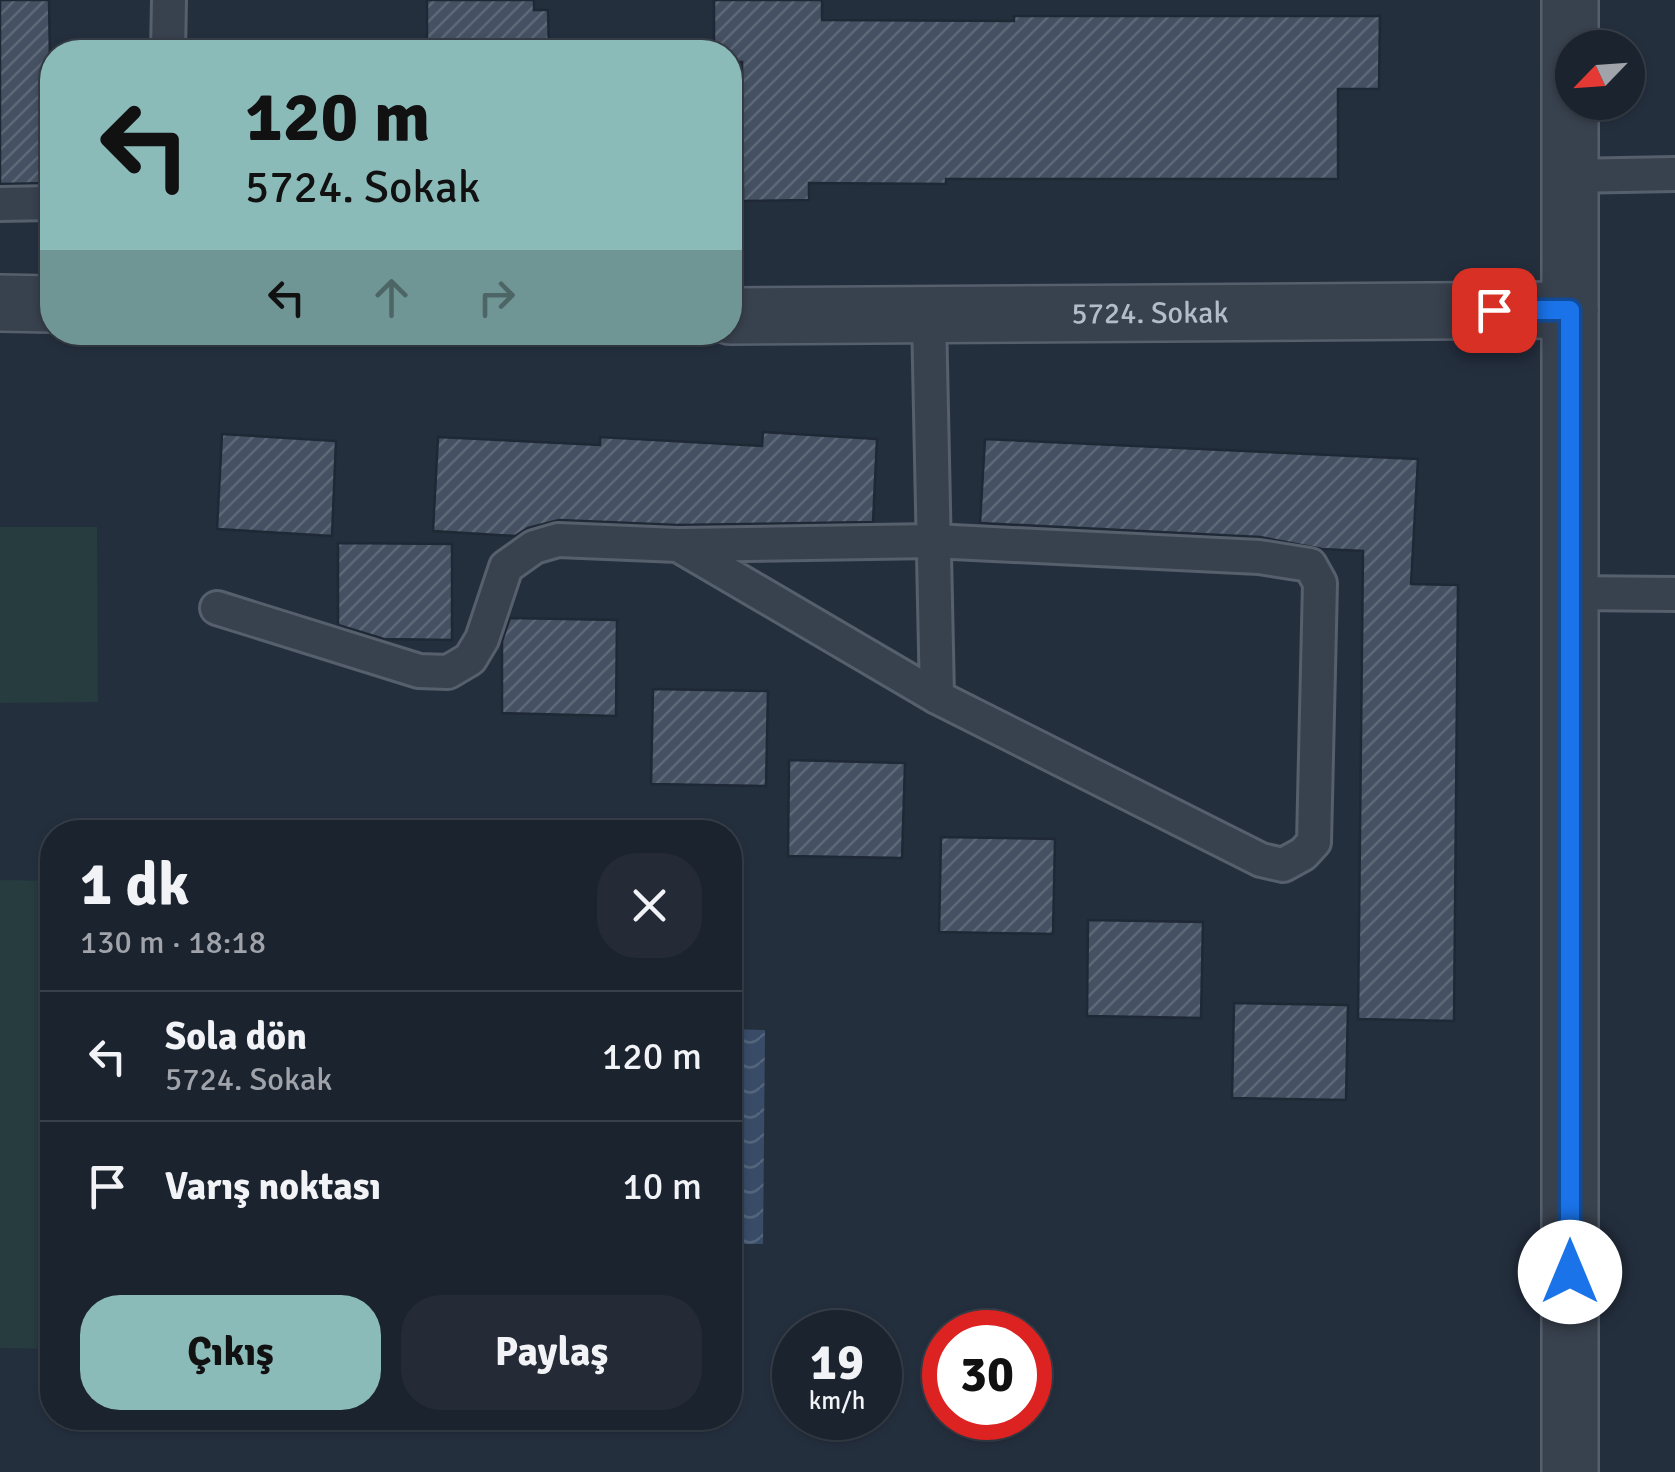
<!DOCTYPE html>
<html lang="tr">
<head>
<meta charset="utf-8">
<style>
	:root { --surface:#1b232e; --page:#242b36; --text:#f1f3f6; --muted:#a0a4aa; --line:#39404a; --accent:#8bbbb9 }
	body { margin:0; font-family:Signika,sans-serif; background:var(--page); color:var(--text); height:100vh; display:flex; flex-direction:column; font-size:38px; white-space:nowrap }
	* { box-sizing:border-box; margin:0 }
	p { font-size:32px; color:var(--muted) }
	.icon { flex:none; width:55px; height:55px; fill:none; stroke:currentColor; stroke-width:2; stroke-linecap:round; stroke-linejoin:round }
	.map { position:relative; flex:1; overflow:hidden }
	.details { position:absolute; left:40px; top:820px; width:702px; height:610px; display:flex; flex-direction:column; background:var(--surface); border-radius:40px; box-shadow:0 2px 8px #0004,0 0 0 2px var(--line) }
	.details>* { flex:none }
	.top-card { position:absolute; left:40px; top:40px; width:702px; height:305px; border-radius:40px; box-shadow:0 2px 8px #0004,0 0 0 2px var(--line); background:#8bbbb9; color:#111; overflow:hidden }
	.needle { width:65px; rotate:245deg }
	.fabs { position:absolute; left:1555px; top:30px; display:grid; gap:20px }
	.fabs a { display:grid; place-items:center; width:90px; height:90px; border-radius:50%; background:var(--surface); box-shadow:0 2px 8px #0004,0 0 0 2px var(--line); font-size:50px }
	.speed { position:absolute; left:772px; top:1310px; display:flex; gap:20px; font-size:50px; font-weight:700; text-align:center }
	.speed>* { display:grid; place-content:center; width:130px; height:130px; border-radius:50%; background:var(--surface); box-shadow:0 2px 8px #0004,0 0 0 2px var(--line); line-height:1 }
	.speed small { font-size:25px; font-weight:400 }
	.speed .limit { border:15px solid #d22; background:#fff; color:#111 }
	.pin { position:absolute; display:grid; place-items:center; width:85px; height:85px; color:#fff; margin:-42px; border-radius:20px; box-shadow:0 5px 15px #0006 }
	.me { position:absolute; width:110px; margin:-55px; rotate:0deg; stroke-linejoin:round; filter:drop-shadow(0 0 8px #0008) }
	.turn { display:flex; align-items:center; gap:35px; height:210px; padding:0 40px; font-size:45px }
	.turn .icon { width:130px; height:130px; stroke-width:2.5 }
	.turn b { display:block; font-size:70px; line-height:85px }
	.lanes { display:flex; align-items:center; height:95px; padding:0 40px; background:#0003; justify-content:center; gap:50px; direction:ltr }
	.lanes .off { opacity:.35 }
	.round { display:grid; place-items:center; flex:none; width:105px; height:105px; border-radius:40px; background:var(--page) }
	.head { display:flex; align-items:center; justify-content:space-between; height:170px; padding:0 40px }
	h1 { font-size:60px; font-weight:800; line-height:75px }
	.action { display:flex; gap:20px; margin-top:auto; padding:20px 40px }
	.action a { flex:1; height:115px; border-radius:40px; background:var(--accent); color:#111; font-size:40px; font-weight:800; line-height:115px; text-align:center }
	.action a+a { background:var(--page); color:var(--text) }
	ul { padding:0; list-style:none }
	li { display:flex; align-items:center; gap:30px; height:130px; padding:0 40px; border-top:2px solid var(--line) }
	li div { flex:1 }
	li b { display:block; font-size:38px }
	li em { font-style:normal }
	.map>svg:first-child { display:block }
	.pitch { fill:#263c3f }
	.water { fill:url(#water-waves) }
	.building { fill:url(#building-hatch); stroke:#1f2835; stroke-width:2.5 }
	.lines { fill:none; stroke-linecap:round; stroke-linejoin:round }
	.lane-casing { stroke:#565f6c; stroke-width:38 }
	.street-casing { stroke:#565f6c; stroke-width:60 }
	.lane { stroke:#38414e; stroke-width:32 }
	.street { stroke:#38414e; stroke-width:55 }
	.route-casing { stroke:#114b97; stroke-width:25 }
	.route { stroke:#1a73e8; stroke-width:18 }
	.labels { text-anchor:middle; stroke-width:10; stroke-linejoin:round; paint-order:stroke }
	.street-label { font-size:30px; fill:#b4bcc9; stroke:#1d2633 }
</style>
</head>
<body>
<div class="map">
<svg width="1675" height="1472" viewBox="0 0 1675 1472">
	<defs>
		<pattern id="water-waves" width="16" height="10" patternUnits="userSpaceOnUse" patternTransform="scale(2.5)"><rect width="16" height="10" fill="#394c67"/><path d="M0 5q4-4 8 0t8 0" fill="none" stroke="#53647b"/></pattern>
		<pattern id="building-hatch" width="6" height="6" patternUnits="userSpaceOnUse" patternTransform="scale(2.5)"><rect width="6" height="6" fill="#455162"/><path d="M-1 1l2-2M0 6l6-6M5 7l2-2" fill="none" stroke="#5d6877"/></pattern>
	</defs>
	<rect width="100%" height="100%" fill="#242f3e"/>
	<g class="pitch">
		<path d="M 0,527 L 97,527 L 98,702 L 0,703 Z"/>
		<path d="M 0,880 L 52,881 L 52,1349 L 0,1348 Z"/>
	</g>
	<path class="water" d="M 730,1029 L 765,1030 L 763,1244 L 730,1244 Z"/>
	<g class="building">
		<path d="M 0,0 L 49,0 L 52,183 L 0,184 Z"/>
		<path d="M 427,0 L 534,0 L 534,10 L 548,10 L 549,52 L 427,52 Z"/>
		<path d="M 714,0 L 822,0 L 822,20 L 1014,21 L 1014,16 L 1380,16 L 1379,89 L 1338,89 L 1338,179 L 946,179 L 946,184 L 809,183 L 809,200 L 743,201 L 742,62 L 730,62 L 730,52 L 714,52 Z"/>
		<path d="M 763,432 L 877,439 L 873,522 L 678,525 L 559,520 L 528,528 L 515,536 L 433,531 L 438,437 L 600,445 L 600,437 L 762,446 Z"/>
		<path d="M 222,434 L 336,441 L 332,536 L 217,529 Z"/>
		<path d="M 985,439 L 1418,459 L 1411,584 L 1458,585 L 1454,1021 L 1358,1019 L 1363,551 L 1322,549 L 1260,537 L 980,523 Z"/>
		<path d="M 338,543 L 452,544 L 452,640 L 384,639 L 338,625 Z"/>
		<path d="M 510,618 L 617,620 L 616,716 L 502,713 L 502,641 Z"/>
		<path d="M 653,689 L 768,691 L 766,786 L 651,784 Z"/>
		<path d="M 789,760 L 905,763 L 902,858 L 788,856 Z"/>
		<path d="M 941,837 L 1055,839 L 1053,934 L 939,932 Z"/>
		<path d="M 1088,920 L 1203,922 L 1201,1018 L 1087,1016 Z"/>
		<path d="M 1234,1003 L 1348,1005 L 1346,1100 L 1232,1098 Z"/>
	</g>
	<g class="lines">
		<defs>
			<g id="lane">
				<path d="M 168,52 L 169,0"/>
				<path d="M 1569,176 L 1675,174"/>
				<path d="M 0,204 L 52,203"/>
				<path d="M 929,316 L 937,697"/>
				<path d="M 1570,593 L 1675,594"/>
				<path d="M 217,608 L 419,671 L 448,672 L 470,659 L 482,639 L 506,567 L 534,547 L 558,540 L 678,545 L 937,697 L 1261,860 L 1283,865 L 1303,854 L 1314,842 L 1320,583 L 1310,565 L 1259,557 L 933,541 L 678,545"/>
			</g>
			<g id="street">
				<path d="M 0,303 L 52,304"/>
				<path id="s1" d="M 730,316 L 1570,310"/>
				<path d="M 1570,1472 L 1570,0"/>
			</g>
		</defs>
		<use href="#lane" class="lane-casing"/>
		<use href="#street" class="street-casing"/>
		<use href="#lane" class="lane"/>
		<use href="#street" class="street"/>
	</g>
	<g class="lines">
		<defs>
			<path id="route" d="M 1494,310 L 1570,310 L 1570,1272"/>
		</defs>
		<use href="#route" class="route-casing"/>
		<use href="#route" class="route"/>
	</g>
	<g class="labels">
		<g class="street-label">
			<text dy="10" stroke="none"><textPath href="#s1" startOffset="420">5724. Sokak</textPath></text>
		</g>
	</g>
</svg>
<div class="fabs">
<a><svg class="needle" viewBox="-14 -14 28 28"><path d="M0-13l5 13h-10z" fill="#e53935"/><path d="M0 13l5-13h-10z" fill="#a0a4aa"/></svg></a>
</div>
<div class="speed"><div>19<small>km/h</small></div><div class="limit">30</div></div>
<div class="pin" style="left:1494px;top:310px;background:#d93025"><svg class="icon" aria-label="arrive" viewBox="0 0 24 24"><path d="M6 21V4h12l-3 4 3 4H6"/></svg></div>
<svg class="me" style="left:1570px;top:1272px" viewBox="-20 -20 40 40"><circle r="19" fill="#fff"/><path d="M0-13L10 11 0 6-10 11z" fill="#1a73e8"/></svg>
<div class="top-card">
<div class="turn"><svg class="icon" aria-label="left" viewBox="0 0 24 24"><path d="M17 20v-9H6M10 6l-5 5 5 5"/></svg><div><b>120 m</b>5724. Sokak</div></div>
<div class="lanes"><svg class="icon" aria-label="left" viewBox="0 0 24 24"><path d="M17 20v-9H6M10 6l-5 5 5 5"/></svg><svg class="icon off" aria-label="ahead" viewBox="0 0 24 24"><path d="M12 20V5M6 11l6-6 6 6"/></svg><svg class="icon off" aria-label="right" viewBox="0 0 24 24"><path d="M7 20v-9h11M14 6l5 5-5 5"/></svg></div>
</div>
<section class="details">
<div class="head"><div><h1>1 dk</h1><p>130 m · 18:18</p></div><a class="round"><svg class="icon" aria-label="close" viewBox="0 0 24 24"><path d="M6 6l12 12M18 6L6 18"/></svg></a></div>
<ul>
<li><svg class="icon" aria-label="left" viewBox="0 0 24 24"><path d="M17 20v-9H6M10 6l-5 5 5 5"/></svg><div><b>Sola dön</b><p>5724. Sokak</p></div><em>120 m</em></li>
<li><svg class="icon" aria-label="arrive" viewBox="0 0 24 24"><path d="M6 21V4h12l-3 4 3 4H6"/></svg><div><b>Varış noktası</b></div><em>10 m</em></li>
</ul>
<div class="action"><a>Çıkış</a><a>Paylaş</a></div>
</section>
</div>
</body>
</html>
